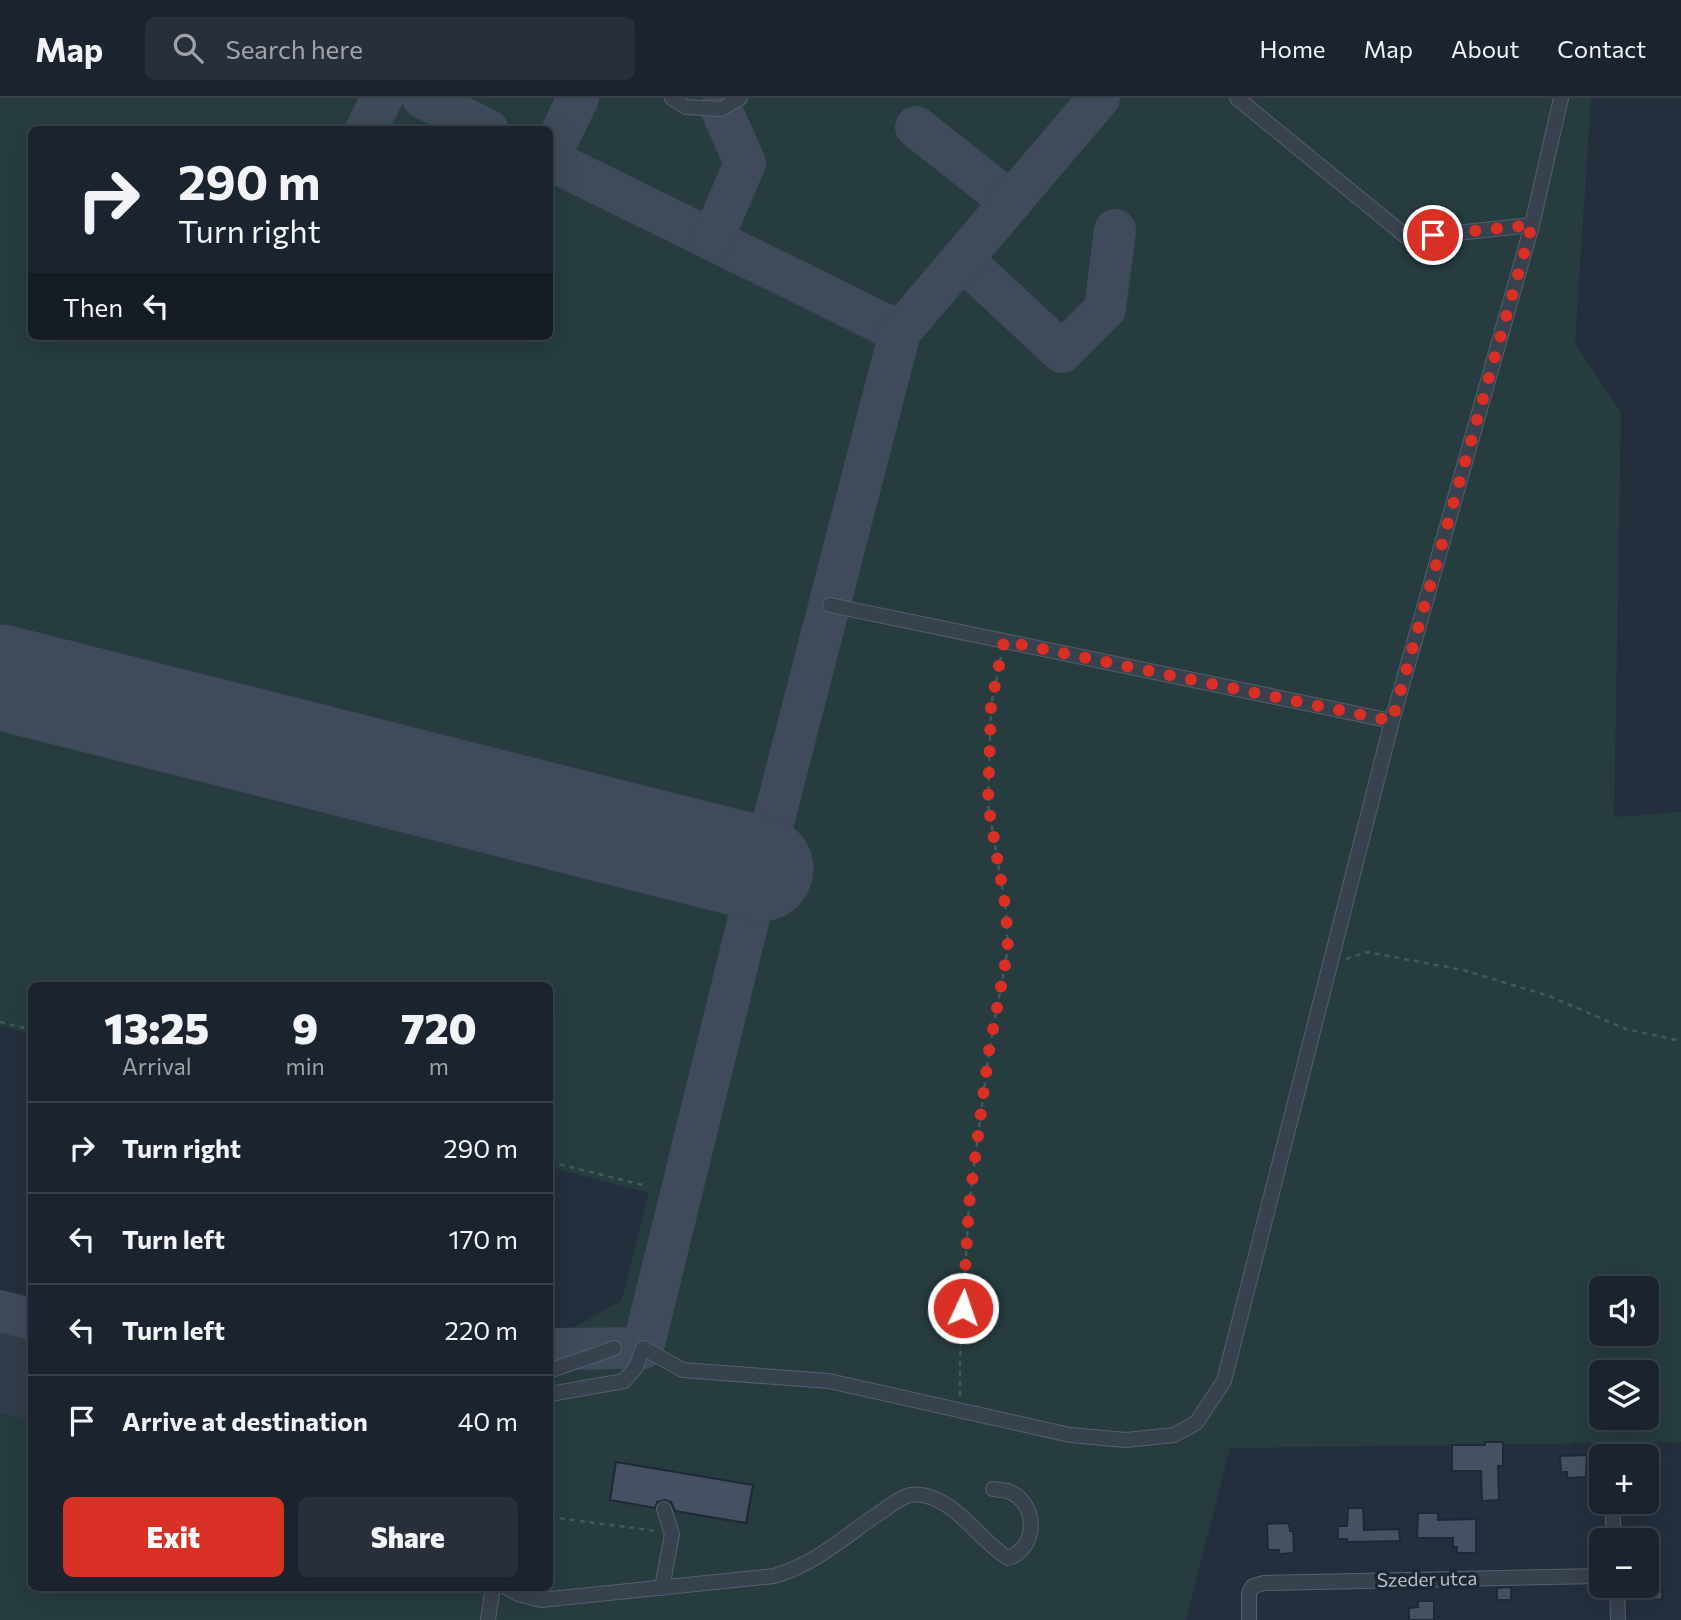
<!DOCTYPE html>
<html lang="en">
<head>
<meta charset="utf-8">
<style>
	:root { --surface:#1b232e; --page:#282f3a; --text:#f1f3f6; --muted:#a0a4aa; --line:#39404a; --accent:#d93025 }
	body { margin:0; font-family:Commissioner,sans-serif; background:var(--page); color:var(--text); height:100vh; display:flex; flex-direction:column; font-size:26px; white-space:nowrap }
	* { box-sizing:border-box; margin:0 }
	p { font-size:23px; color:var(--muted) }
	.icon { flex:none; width:38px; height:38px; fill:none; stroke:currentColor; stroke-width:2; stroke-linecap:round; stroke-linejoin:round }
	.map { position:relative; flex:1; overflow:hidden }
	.drawer { position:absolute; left:28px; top:884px; width:525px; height:609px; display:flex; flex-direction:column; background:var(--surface); border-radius:10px; box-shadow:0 7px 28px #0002,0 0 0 2px var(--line) }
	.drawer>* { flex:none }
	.hud { position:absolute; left:28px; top:28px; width:525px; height:214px; border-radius:10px; box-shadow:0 7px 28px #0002,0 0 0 2px var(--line); background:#1b232e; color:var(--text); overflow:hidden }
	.buttons { position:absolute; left:1589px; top:1178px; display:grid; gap:14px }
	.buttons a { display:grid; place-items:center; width:70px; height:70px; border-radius:10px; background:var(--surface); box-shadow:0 7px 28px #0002,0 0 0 2px var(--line); font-size:35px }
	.pin { position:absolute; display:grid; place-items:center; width:60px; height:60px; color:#fff; margin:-30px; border:4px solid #fff; border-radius:50%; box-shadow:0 2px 7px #0007 }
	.me { position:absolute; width:77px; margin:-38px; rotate:3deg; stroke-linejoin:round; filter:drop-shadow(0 0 5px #0008) }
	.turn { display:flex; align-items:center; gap:24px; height:147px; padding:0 35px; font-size:32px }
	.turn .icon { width:91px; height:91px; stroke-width:2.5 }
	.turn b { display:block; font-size:49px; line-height:60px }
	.then { display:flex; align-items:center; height:66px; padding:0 35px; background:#0003; gap:14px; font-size:26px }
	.eta { display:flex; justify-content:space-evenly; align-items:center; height:119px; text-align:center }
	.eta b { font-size:42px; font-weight:800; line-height:49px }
	.primary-button { display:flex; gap:14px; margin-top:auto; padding:14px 35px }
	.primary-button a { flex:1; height:80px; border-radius:10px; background:var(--accent); color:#fff; font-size:28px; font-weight:800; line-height:80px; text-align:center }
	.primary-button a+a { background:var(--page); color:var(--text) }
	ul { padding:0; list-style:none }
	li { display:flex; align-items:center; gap:21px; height:91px; padding:0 35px; border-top:2px solid var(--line) }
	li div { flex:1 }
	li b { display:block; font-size:26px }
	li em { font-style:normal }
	header { display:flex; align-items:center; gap:42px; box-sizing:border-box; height:98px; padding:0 35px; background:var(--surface); border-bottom:2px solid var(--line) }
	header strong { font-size:33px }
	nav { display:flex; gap:38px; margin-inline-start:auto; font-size:24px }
	.search { width:490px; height:63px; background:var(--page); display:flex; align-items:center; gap:18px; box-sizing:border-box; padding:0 24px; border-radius:10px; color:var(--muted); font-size:26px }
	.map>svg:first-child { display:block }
	.airport { fill:#323c4b }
	.green { fill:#263c3f; fill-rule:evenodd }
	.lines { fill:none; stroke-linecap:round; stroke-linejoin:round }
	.taxiway { stroke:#3f4a5a; stroke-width:42 }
	.runway { stroke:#3f4a5a; stroke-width:105 }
	.building { fill:#455162; stroke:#1f2835; stroke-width:2 }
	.minor-casing { stroke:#565f6c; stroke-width:16 }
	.path { stroke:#44595c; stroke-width:2.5; stroke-dasharray:5 5; stroke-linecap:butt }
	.minor { stroke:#38414e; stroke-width:14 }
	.route { stroke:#d93025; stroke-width:12; stroke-dasharray:0 21.6 }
	.labels { text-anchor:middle; stroke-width:7; stroke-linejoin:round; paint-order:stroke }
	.street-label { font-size:19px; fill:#b4bcc9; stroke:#1d2633 }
</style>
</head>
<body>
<header>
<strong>Map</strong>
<div class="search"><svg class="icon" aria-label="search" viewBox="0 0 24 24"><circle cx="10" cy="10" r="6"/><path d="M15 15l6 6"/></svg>Search here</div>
<nav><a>Home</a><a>Map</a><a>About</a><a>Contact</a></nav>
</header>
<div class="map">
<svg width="1681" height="1522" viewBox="0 0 1681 1522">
	<rect width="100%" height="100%" fill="#242f3e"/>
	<path class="airport" d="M 0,1218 L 31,1225 L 31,1322 L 0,1316 Z"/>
	<g class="green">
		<path d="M 0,0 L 1591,0 L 1575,245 L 1621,314 L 1614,719 L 1681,714 L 1681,1344 L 1230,1350 L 1186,1522 L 0,1522 L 0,1316 L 31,1322 L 32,1489 L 550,1489 L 550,1233 L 569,1232 L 622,1202 L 649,1095 L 550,1069 L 550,887 L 32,887 L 31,936 L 0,928 ZM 32,32 L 550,32 L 550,238 L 32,238 ZM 1601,1190 L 1647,1190 L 1647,1236 L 1601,1236 ZM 1601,1274 L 1647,1274 L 1647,1320 L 1601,1320 Z"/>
		<path d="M 0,1203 L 31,1210 L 31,1225 L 0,1218 Z"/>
	</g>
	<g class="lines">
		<g class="taxiway">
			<path d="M 423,0 L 488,32"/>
			<path d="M 916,29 L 1011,104"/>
			<path d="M 366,32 L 382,0"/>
			<path d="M 550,58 L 578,0"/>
			<path d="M 550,62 L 900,234"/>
			<path d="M 712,142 L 745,65 L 721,11"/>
			<path d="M 962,161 L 1062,254 L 1105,211 L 1115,132"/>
			<path d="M 0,1213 L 32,1221"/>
			<path d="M 550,1251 L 643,1250 L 761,771 L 900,234 L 1099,0"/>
		</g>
		<path class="runway" d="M 0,579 L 761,771"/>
	</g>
	<g class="building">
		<path d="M 1485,1344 L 1503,1344 L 1503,1368 L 1498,1368 L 1499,1402 L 1482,1403 L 1481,1373 L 1452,1373 L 1452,1347 L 1485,1347 Z"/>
		<path d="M 1587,1357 L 1586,1379 L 1567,1380 L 1567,1374 L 1561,1374 L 1560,1358 Z"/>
		<path d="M 616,1364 L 753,1387 L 746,1425 L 675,1413 L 671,1404 L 665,1402 L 657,1404 L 655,1410 L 610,1402 Z"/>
		<path d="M 1348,1410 L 1363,1410 L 1364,1432 L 1399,1431 L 1400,1443 L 1348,1444 L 1347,1441 L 1338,1441 L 1338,1428 L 1347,1428 Z"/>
		<path d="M 1418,1415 L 1438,1415 L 1438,1422 L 1476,1421 L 1476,1455 L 1457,1455 L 1457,1449 L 1453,1449 L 1453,1440 L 1417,1440 Z"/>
		<path d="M 1289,1425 L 1290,1433 L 1293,1433 L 1294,1455 L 1279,1456 L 1279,1452 L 1268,1452 L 1267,1426 Z"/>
		<path d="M 1511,1489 L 1511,1502 L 1497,1502 L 1497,1490 Z"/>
		<path d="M 1650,1490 L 1662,1490 L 1662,1501 L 1651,1502 Z"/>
		<path d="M 1418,1503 L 1434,1503 L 1434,1522 L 1409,1522 L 1409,1510 L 1418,1509 Z"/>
	</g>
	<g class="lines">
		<defs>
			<g id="minor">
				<path d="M 672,0 L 686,9 L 721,11 L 740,0"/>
				<path d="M 1237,0 L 1408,140 L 1532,127"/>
				<path d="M 830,507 L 1392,623"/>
				<path d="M 550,1273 C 571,1264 592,1259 614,1250"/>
				<path d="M 550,1296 L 624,1283 L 636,1269 L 643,1250 L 683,1272 L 829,1283 L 1070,1337 L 1126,1342 L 1174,1337 L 1196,1325 L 1224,1283 L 1392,623 L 1532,127 L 1561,0"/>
				<path d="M 1609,1354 L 1610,1358"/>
				<path d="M 1612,1404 L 1614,1442"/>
				<path d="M 1617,1488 L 1618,1522"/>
				<path d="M 506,1489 L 518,1496 L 541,1502 L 774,1478 C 813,1467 842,1441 875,1418 C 885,1412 896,1402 907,1398 C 915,1395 925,1397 933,1400 C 963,1412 981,1443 1008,1460 C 1039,1450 1037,1405 1010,1394 C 1006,1392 998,1392 993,1391"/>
				<path d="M 662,1490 L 672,1436 L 664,1411"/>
				<path d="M 488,1522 L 493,1489"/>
				<path d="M 1249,1522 L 1249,1495 L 1253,1488 L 1264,1485 L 1601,1478"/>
			</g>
		</defs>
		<use href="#minor" class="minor-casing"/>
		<g class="path">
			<path d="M 1346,861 L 1367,854 L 1463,872 L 1549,898 L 1626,931 L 1681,943"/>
			<path d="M 0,924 L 32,932"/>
			<path d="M 550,1064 L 647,1088"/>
			<path d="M 960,1298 L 960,1262 L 969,1107 L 989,953 L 1008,851 L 1006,812 L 988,706 L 991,607 L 1001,559"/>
			<path d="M 550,1419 L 657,1433"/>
		</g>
		<use href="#minor" class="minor"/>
	</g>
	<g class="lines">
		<path class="route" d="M 963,1210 L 969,1107 L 989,953 L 1008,851 L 1006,812 L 988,706 L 991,607 L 1004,543 L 1392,623 L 1532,127 L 1433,137"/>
	</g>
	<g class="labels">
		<g class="street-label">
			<text transform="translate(1427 1481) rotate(-1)" y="7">Szeder utca</text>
		</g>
	</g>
</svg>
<div class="buttons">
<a><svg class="icon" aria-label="sound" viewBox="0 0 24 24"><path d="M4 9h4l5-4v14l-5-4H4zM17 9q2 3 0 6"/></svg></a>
<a><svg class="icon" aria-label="layers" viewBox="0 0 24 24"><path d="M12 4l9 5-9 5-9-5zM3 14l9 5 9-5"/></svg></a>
<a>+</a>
<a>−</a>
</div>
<div class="pin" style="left:1433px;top:137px;background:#d93025"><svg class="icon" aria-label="arrive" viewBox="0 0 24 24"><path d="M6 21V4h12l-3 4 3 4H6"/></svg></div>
<svg class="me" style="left:963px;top:1210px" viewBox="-20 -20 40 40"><circle r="17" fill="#d93025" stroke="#fff" stroke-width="3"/><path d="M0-11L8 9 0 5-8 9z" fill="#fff"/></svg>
<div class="hud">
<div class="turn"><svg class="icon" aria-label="right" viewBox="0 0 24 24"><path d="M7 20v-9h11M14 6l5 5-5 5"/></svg><div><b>290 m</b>Turn right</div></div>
<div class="then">Then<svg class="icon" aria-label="left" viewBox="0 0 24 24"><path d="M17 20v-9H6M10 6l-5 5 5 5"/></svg></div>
</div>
<section class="drawer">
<div class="eta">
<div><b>13:25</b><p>Arrival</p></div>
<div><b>9</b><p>min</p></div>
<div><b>720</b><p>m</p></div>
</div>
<ul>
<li><svg class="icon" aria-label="right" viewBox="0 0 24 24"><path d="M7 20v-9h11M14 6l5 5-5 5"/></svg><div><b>Turn right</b></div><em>290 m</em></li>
<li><svg class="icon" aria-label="left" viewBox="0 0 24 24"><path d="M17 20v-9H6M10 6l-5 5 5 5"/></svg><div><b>Turn left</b></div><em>170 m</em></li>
<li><svg class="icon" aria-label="left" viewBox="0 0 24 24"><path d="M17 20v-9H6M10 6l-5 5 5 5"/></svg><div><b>Turn left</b></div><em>220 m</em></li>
<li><svg class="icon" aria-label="arrive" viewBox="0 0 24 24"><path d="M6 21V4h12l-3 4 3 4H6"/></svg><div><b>Arrive at destination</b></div><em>40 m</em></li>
</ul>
<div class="primary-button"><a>Exit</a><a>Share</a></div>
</section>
</div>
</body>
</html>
